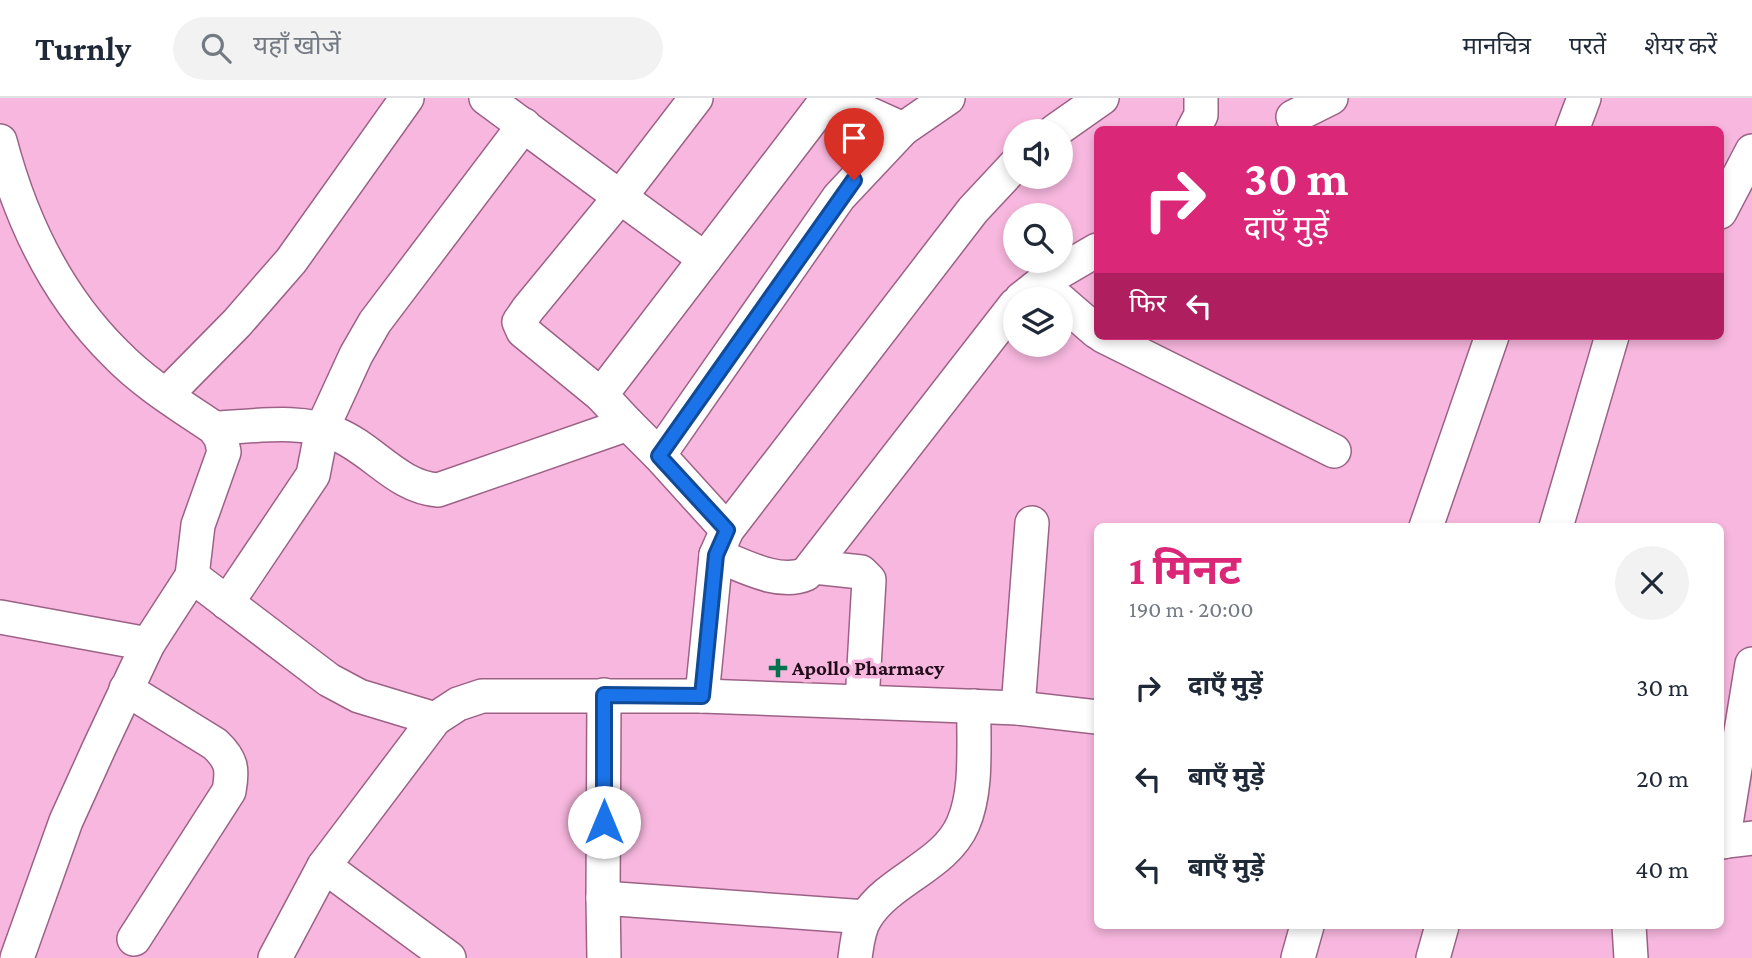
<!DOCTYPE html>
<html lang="hi">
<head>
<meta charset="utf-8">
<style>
	:root { --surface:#fff; --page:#f2f2f3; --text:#1f2937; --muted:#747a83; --line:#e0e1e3; --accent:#db2777 }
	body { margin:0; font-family:"Crimson Pro","Noto Sans Devanagari",serif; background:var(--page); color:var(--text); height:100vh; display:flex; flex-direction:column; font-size:26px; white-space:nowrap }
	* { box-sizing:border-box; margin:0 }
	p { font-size:23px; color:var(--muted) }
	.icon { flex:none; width:38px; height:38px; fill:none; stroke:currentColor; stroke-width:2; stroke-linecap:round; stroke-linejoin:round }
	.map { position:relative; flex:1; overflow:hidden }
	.drawer { position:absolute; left:1094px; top:425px; width:630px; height:406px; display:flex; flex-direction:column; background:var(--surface); border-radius:10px; box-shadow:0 4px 10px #0003 }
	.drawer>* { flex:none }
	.hud { position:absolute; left:1094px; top:28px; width:630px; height:214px; border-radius:10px; box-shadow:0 4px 10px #0003; background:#db2777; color:#fff; overflow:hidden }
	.controls { position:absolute; left:1003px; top:21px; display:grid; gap:14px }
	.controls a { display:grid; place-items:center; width:70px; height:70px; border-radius:50%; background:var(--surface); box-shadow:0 4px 10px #0003; font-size:35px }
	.pin { position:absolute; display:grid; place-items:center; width:60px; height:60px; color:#fff; margin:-72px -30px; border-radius:50% 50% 50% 0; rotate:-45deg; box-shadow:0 0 7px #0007 }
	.pin .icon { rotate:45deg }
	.me { position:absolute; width:77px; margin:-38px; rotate:0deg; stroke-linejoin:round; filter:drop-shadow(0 0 5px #0008) }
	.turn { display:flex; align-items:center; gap:24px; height:147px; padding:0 35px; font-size:32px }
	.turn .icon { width:91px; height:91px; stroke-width:2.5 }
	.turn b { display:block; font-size:49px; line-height:60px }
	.then { display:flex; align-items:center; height:66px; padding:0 35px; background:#0003; gap:14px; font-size:26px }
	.round { display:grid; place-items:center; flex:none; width:74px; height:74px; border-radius:37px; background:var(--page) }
	.headline { display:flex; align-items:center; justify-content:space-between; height:119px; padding:0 35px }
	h1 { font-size:42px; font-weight:700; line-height:52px; color:var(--accent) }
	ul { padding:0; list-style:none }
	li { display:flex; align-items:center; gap:21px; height:91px; padding:0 35px }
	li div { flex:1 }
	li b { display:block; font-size:26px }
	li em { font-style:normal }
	header { display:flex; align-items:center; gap:42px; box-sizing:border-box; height:98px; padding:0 35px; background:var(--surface); border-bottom:2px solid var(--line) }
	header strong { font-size:33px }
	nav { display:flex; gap:38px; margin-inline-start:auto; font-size:24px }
	.search { width:490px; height:63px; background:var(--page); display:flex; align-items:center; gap:18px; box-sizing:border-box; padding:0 24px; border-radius:38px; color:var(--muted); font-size:26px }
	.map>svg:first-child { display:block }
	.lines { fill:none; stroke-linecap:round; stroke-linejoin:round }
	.minor-casing { stroke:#9c6286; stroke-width:36 }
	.minor { stroke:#fff; stroke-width:33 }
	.route-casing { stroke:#114b97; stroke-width:18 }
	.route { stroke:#1a73e8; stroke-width:12 }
	.poi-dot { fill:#01744f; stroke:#f7b7de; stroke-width:2.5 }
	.labels { text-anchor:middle; stroke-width:7; stroke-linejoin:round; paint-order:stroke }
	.poi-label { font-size:21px; font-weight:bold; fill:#220c1b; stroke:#f7b7de; text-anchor:start }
</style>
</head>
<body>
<header>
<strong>Turnly</strong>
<div class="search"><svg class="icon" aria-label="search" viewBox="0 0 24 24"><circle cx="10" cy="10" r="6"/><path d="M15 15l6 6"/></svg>यहाँ खोजें</div>
<nav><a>मानचित्र</a><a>परतें</a><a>शेयर करें</a></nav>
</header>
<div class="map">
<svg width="1752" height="860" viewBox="0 0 1752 860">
	<rect width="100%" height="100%" fill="#f7b7de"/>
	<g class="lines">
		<defs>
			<g id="minor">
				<path d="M 486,0 L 620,99 L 696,0"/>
				<path d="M 834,0 L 903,31 L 948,0"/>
				<path d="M 1293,19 L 1331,0"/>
				<path d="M 1193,32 L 1201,17 L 1201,0"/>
				<path d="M 1572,32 L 1584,0"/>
				<path d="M 1055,33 L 1102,0"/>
				<path d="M 0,43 C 21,123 56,197 116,256 C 144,285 180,307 214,330 L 221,340 L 224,354 L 198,427 L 192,478"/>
				<path d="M 1720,114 L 1752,53"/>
				<path d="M 1021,201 L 1044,183 L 1097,152"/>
				<path d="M 1060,202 L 1097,234"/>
				<path d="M 1103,238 L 1334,353"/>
				<path d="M 166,297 L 237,225 L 291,163 L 407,0"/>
				<path d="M 601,297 L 523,233 L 519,224 L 528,211 L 620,99 L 705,161"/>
				<path d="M 628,326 L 601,297 L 828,0"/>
				<path d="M 214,330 C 253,329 299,320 336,336 C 373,351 397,389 438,392 L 628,326 L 659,357"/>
				<path d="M 1426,429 L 1492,238"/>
				<path d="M 1556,429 L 1612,238"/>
				<path d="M 727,432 L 659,357 L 839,99 L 903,31"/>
				<path d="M 716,457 C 742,467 779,488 806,476 L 1015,207"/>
				<path d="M 814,469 L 861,474 L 869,482 L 862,604"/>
				<path d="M 227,505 L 313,377 L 322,331 L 356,257 L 375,224 L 524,27"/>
				<path d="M 0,519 L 148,546"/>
				<path d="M 126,591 L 215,646 C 232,662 233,671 229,693 L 134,841"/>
				<path d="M 702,598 L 716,457 L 727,432 L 973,112 L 1015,67"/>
				<path d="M 1018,610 L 1032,425"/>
				<path d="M 1720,744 L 1752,740"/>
				<path d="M 1723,744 L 1752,566"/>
				<path d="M 324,768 L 449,860"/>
				<path d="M 603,800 L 604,597"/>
				<path d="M 1629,828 L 1631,860"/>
				<path d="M 17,860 L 66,723 L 100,648 L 148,546 L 192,478 L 329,582 L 359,598 L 435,621"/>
				<path d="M 275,860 L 324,768 L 435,621 L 458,606 L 482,598 L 702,598 L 1018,610 L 1097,619"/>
				<path d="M 604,860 L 603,800 L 866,819"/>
				<path d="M 855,860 C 857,846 858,831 866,819 C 890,781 945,768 963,726 C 978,692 973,645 974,608"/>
				<path d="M 1298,860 L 1307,828"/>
				<path d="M 1433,860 L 1442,828"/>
			</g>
		</defs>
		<use href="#minor" class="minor-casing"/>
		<use href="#minor" class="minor"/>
	</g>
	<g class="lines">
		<defs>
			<path id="route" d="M 604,724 L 604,597 L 702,598 L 716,457 L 727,432 L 659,358 L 854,82"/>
		</defs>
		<use href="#route" class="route-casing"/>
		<use href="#route" class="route"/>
	</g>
	<path class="poi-dot" d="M774.5 559.5h7v7h7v7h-7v7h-7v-7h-7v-7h7z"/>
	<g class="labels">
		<g class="poi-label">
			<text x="792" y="577">Apollo Pharmacy</text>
		</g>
	</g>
</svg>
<div class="controls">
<a><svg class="icon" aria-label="sound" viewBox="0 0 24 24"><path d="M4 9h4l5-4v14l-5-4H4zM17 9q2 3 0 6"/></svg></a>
<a><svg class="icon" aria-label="search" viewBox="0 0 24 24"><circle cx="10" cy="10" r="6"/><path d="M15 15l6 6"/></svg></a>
<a><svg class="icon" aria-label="layers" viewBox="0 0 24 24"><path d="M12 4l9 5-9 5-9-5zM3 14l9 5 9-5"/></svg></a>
</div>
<div class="pin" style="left:854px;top:82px;background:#d93025"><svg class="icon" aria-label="arrive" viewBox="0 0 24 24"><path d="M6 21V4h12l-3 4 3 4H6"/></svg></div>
<svg class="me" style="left:604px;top:724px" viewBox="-20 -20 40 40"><circle r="19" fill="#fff"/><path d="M0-13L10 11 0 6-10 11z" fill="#1a73e8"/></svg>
<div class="hud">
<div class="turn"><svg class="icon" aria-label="right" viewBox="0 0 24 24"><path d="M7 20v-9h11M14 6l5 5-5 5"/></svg><div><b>30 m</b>दाएँ मुड़ें</div></div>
<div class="then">फिर<svg class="icon" aria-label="left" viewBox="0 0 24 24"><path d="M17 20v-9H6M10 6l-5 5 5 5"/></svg></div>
</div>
<section class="drawer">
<div class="headline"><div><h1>1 मिनट</h1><p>190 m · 20:00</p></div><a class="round"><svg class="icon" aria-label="close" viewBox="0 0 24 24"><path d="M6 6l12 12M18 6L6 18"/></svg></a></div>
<ul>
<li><svg class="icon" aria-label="right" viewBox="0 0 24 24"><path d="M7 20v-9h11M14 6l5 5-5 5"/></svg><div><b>दाएँ मुड़ें</b></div><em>30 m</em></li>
<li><svg class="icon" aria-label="left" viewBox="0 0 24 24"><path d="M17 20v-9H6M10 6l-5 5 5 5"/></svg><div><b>बाएँ मुड़ें</b></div><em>20 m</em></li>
<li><svg class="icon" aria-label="left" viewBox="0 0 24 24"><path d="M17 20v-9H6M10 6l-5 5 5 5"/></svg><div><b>बाएँ मुड़ें</b></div><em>40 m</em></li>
</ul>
</section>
</div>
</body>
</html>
